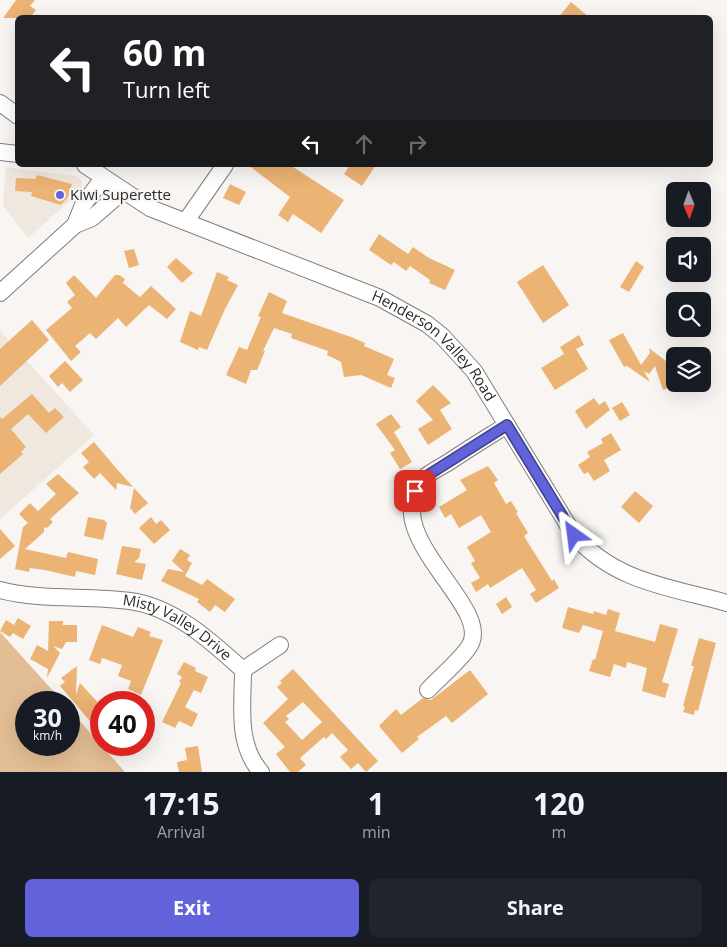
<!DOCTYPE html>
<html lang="en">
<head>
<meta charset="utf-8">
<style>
	:root { --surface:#171b24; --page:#20242c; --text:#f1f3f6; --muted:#9ea1a6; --accent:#6262db }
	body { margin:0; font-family:"Open Sans",sans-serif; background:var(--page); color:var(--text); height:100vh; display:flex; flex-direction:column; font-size:19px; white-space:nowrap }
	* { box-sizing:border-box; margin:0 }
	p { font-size:16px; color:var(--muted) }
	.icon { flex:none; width:28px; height:28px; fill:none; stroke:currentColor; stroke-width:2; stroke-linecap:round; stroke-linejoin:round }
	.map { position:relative; height:772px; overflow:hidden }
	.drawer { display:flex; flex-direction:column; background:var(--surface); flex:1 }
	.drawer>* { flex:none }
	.guide { position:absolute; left:15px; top:15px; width:698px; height:152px; border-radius:8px; box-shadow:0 5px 20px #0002; background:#202124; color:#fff; overflow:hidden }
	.needle { width:32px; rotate:178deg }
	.tools { position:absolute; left:666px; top:182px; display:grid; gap:10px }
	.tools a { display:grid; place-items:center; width:45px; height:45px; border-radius:8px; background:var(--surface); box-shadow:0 5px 20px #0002; font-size:25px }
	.speed { position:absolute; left:15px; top:691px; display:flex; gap:10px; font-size:25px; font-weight:700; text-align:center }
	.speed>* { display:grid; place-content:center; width:65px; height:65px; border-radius:50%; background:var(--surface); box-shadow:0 5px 20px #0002; line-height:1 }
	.speed small { font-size:12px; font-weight:400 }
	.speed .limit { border:8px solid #d22; background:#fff; color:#111 }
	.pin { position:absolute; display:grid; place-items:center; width:42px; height:42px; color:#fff; margin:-21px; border-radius:10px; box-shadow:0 2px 8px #0006 }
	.me { position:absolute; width:55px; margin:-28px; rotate:329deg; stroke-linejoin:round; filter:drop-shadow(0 0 4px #0008) }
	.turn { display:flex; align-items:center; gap:18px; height:105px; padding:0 25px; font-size:22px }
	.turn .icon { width:65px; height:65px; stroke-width:2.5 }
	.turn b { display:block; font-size:35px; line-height:42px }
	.lanes { display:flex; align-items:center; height:48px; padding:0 25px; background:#0003; justify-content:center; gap:25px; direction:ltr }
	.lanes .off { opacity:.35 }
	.eta { display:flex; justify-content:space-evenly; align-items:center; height:85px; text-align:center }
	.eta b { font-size:30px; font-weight:700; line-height:35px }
	.primary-button { display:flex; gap:10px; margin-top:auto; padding:10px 25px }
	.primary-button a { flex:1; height:58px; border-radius:8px; background:var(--accent); color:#fff; font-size:20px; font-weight:700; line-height:58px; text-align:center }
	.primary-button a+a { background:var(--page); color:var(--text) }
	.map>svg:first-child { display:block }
	.built { fill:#f0e7de }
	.green { fill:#e3bd94 }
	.building { fill:#ebb374; fill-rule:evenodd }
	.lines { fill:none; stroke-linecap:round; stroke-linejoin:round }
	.minor-casing { stroke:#817f7c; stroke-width:18 }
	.minor { stroke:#fff; stroke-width:16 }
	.route-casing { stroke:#40408e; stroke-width:12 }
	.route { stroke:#6262db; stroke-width:9 }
	.poi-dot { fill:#6262db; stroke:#f8f5f2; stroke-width:2 }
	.labels { text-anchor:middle; stroke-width:4.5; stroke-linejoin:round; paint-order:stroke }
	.poi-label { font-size:15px; fill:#2c2b2a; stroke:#f8f5f2; text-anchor:start }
	.street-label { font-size:15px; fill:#2c2b2a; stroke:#f8f5f2 }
</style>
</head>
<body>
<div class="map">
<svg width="727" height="772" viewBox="0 0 727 772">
	<rect width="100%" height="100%" fill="#f8f5f2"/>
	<g class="built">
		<path d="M 6,167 L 75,176 L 81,180 L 82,190 L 28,238 L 3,205 Z"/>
		<path d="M 0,331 L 94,435 L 0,519 Z"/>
	</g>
	<path class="green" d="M 0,632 L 63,702 L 26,702 L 26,745 L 69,745 L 69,709 L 125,772 L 0,772 Z"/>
	<g class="building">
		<path d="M 16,0 L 35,0 L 30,6 L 36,10 L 30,18 L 3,18 Z"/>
		<path d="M 571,2 L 590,18 L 558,18 Z"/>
		<path d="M 248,165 L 290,165 L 344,200 L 321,233 L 293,214 L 288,222 L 278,215 L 290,197 Z"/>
		<path d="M 350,165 L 376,165 L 362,186 L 344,174 Z"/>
		<path d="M 37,175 L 72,184 L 68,197 L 61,205 L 31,196 L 32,192 L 15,191 L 16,178 L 35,179 Z"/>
		<path d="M 230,184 L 246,192 L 239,205 L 223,198 Z"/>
		<path d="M 379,234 L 408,254 L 413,247 L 429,258 L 455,270 L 445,290 L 429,283 L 430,280 L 410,266 L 406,271 L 394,262 L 391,265 L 369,250 Z"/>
		<path d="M 134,249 L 139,265 L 129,268 L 124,251 Z"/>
		<path d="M 176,258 L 193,273 L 182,283 L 167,267 Z"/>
		<path d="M 636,261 L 644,267 L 629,292 L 620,287 Z"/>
		<path d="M 543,265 L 569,305 L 543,323 L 517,282 Z"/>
		<path d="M 217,272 L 229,277 L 227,280 L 238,285 L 225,309 L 207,350 L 199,347 L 198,350 L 180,342 L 190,311 L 201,316 Z"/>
		<path d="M 74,275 L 96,298 L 115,275 L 119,275 L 125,279 L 123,283 L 140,297 L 151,286 L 176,309 L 167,319 L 149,305 L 126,327 L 118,318 L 96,339 L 90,333 L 75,346 L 81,352 L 71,361 L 46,330 L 72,308 L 67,302 L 75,295 L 66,283 Z"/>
		<path d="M 269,292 L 287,301 L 282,313 L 351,337 L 365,343 L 364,346 L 394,359 L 387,375 L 395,378 L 391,388 L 361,375 L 344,377 L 341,362 L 327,355 L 328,351 L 291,338 L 292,334 L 274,328 L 263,351 L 265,351 L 257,370 L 251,370 L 246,384 L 226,375 L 239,347 L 247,350 L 261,317 L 258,316 Z"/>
		<path d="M 32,320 L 49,340 L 0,386 L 0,349 Z"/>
		<path d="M 623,333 L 641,365 L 650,353 L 649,348 L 675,368 L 675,385 L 663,390 L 655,366 L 649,374 L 644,371 L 650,382 L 627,366 L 624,367 L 609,340 Z"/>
		<path d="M 579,335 L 584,345 L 576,349 L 588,369 L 555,390 L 541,368 L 564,354 L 560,347 Z"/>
		<path d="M 65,361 L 83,380 L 70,392 L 62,383 L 58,387 L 49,376 Z"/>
		<path d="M 433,385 L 451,403 L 440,410 L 452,429 L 428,445 L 418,429 L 433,420 L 416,401 Z"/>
		<path d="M 32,394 L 49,413 L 55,408 L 64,417 L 46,433 L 28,414 L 11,429 L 26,447 L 21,452 L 23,454 L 0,474 L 0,417 L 2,419 Z"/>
		<path d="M 594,398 L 599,405 L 605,401 L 610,410 L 586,429 L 575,411 Z"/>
		<path d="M 622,402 L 630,415 L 620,421 L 612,408 Z"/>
		<path d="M 391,414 L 401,427 L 394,432 L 412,462 L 400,469 L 390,453 L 395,450 L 376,424 Z"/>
		<path d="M 611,433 L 621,450 L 604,460 L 610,471 L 594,481 L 588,472 L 584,474 L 578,465 L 590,457 L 587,452 L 603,443 L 601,439 Z"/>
		<path d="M 94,442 L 116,468 L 133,487 L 117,483 L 116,490 L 100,473 L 94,479 L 83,467 L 89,462 L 81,453 Z"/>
		<path d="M 488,466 L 498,480 L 494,483 L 506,504 L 511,501 L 518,512 L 516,513 L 528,533 L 524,536 L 552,581 L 554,579 L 559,588 L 536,603 L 530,594 L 536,590 L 522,568 L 490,588 L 488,584 L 476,592 L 471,583 L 480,578 L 471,563 L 475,561 L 467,547 L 491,532 L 481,515 L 459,528 L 451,514 L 445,518 L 439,507 L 467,490 L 460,480 Z"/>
		<path d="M 58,474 L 79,493 L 50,519 L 53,522 L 47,528 L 44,527 L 44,532 L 25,549 L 66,558 L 68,552 L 98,559 L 95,575 L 76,571 L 75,577 L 45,570 L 30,568 L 29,572 L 15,569 L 23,527 L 28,523 L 19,514 L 30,503 L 38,511 L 56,494 L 46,484 Z"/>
		<path d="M 134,488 L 148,503 L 135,514 L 130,508 Z"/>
		<path d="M 635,491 L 653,506 L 639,523 L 621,507 Z"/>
		<path d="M 88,517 L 104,520 L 107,523 L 103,540 L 84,536 Z"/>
		<path d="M 151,517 L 156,524 L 161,520 L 170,530 L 154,544 L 139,528 Z"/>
		<path d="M 0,529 L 15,546 L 0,559 Z"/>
		<path d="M 122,546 L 141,549 L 139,558 L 134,562 L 146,564 L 142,580 L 116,574 Z"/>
		<path d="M 180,549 L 190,555 L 187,560 L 192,563 L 185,576 L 202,585 L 207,579 L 235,599 L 225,612 L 215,605 L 210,612 L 197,602 L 199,599 L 161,581 L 168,569 L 184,572 L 172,561 Z"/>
		<path d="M 506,597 L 512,607 L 502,614 L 496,604 Z"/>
		<path d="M 568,607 L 593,614 L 594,611 L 606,615 L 608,609 L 620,613 L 615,631 L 655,642 L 660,624 L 678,629 L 662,682 L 669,684 L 665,698 L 642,691 L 647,668 L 627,662 L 626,668 L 614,664 L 610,677 L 589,671 L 593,659 L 595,660 L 603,631 L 583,625 L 579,633 L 562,628 Z"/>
		<path d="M 18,618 L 31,626 L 23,639 L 13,633 L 10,637 L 0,631 L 6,620 L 14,625 Z"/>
		<path d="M 49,621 L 63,621 L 63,625 L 77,625 L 77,642 L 66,642 L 62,649 L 53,646 L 60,653 L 47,678 L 48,669 L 30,659 L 37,645 L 48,651 Z"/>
		<path d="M 102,625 L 133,637 L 138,627 L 151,632 L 149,636 L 163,640 L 141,695 L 128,689 L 131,681 L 118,676 L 122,665 L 102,658 L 100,664 L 89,660 Z"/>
		<path d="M 699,638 L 716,643 L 698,711 L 695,710 L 694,715 L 683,712 L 685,707 L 683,706 L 694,666 L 691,666 Z"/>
		<path d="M 184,662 L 196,668 L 195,671 L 208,677 L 201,693 L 194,690 L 185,707 L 198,714 L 192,727 L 179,721 L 175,728 L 162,722 L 181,683 L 179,682 L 182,677 L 177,674 Z"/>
		<path d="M 77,666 L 76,695 L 80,683 L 101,706 L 101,734 L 60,686 L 65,682 L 61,678 Z"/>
		<path d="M 293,669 L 378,761 L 366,772 L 358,763 L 351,769 L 340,757 L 348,750 L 332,733 L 326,739 L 324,737 L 300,758 L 306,765 L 298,772 L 290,772 L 276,754 L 285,747 L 263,723 L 288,699 L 277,687 L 282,683 L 280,681 ZM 303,702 L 322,722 L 302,740 L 285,722 L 289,719 L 286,716 Z"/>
		<path d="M 470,670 L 488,694 L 452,723 L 446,716 L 417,737 L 419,739 L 402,753 L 379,726 L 396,709 L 401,715 L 423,698 L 431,700 Z"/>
		<path d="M 110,745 L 135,745 L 121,757 Z"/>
		<path d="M 198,746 L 202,772 L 179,772 L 177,762 L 187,760 L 185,748 Z"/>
	</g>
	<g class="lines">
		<defs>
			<g id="minor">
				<path d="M 0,103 L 18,116"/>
				<path d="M 0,152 L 18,154"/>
				<path id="s1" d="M 85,165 L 150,208 L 380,298 L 427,324 L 442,336 L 474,371 L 574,535 C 615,582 670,587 727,603"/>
				<path d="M 186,221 L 225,165"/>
				<path d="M 75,225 L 83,205 L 103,178"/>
				<path d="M 0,293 L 75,225 L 92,218 L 123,191"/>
				<path id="s2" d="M 0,590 C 42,601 87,595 130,601 C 174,607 211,641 243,670 C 243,705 236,744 261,772"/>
				<path d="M 243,670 L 280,645"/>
				<path d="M 428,690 C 439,678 463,658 470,645 C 493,605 374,534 424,478 C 430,472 441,467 449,462 C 468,449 488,437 507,425"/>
			</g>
		</defs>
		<use href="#minor" class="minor-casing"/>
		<use href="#minor" class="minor"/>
	</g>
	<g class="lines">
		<defs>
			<path id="route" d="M 415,491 L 425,477 L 507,425 L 574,535"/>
		</defs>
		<use href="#route" class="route-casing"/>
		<use href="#route" class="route"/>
	</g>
	<circle class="poi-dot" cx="60" cy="195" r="5"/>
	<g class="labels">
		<g class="poi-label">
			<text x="70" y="200">Kiwi Superette</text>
		</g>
		<g class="street-label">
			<text dy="5" stroke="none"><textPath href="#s1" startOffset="398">Henderson Valley Road</textPath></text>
			<text dy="5" stroke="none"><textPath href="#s2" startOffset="185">Misty Valley Drive</textPath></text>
		</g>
	</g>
</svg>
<div class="tools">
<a><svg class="needle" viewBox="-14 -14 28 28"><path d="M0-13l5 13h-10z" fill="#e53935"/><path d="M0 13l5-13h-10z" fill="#9ea1a6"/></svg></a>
<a><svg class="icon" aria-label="sound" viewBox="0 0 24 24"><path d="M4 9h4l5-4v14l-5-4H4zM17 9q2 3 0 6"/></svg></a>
<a><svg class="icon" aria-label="search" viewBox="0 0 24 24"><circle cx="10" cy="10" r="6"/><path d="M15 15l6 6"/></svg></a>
<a><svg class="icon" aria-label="layers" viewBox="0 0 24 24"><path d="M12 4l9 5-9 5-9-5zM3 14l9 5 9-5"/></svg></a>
</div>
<div class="speed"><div>30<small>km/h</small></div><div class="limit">40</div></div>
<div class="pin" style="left:415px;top:491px;background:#d93025"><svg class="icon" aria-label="arrive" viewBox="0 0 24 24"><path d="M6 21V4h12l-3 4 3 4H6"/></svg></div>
<svg class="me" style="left:574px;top:535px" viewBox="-20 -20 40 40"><path d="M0-17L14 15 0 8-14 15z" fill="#6262db" stroke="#fff" stroke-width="4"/></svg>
<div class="guide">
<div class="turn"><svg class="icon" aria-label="left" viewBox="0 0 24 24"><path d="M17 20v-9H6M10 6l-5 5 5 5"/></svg><div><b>60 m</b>Turn left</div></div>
<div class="lanes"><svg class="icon" aria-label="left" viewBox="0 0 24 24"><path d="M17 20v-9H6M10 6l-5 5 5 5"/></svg><svg class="icon off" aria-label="ahead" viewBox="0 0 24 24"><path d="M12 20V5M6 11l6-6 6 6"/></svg><svg class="icon off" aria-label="right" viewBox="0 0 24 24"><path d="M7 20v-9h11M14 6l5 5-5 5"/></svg></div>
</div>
</div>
<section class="drawer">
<div class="eta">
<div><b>17:15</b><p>Arrival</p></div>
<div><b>1</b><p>min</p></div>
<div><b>120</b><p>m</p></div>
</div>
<div class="primary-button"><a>Exit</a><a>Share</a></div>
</section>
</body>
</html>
